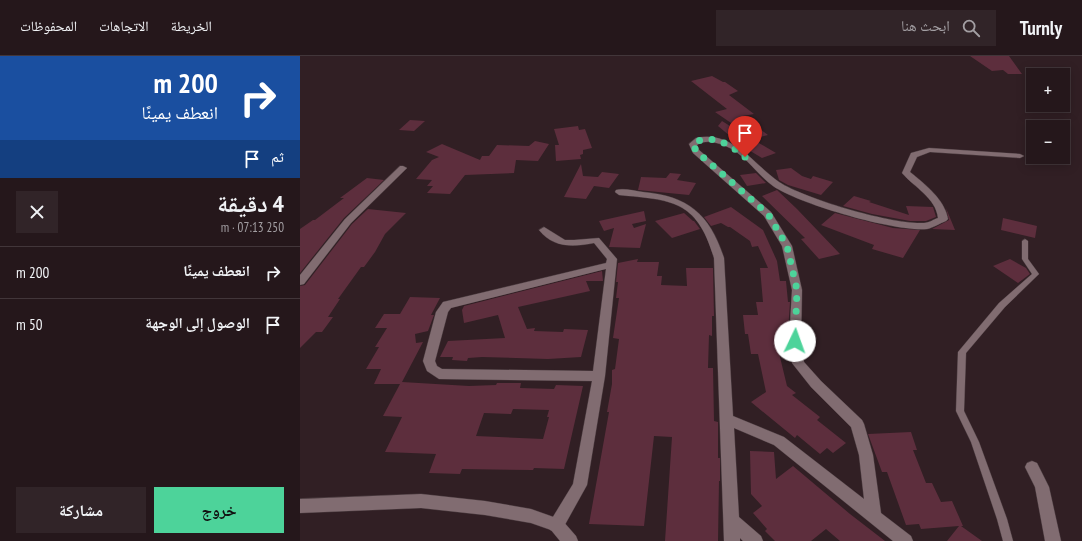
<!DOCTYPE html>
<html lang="ar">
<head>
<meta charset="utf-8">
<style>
	:root { --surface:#25171b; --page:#312428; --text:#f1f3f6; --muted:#a39fa3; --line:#42363a; --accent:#4dd39a }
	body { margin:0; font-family:"PT Sans Narrow","Noto Naskh Arabic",sans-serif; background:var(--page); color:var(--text); direction:rtl; height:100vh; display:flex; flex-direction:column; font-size:15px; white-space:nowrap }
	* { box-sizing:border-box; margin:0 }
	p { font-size:13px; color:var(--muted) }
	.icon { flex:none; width:22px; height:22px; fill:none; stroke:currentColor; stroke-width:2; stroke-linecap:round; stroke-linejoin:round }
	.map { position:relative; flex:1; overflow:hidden; direction:ltr }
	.details { display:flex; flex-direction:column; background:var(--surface); width:300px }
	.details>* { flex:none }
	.banner { background:#1a4fa0; color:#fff; overflow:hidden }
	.buttons { position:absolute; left:726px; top:12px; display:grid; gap:8px }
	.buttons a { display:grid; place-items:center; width:44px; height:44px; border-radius:0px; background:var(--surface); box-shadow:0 2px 10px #0003,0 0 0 1px var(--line); font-size:20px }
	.pin { position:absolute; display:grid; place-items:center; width:34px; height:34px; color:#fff; margin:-41px -17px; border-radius:50% 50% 50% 0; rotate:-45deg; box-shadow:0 0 4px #0007 }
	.pin .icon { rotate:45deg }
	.me { position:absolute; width:44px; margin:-22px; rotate:3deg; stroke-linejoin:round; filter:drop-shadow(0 0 3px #0008) }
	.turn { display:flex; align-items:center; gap:14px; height:84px; padding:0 16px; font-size:18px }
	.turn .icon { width:52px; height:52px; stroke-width:2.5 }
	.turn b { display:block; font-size:28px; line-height:34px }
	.then { display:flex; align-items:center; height:38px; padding:0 16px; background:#0003; gap:8px; font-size:15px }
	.round { display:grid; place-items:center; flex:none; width:42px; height:42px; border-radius:0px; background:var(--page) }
	.overview { display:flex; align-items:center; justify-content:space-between; height:68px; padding:0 16px }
	h1 { font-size:24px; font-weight:700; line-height:30px }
	.cta { display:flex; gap:8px; margin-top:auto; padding:8px 16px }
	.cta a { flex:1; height:46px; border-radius:0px; background:var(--accent); color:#111; font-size:16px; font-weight:700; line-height:46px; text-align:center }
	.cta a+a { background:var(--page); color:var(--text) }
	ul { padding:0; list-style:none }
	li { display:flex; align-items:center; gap:12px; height:52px; padding:0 16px; border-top:1px solid var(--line) }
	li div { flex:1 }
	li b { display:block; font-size:15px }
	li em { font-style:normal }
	header { display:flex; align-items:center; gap:24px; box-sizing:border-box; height:56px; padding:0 20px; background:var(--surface); border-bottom:1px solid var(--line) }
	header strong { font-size:19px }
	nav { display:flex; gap:22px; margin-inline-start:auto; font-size:14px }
	.search { width:280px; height:36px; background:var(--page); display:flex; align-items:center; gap:10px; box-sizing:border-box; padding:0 14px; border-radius:0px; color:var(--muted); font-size:15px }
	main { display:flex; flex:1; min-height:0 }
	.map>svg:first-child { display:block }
	.building { fill:#5d2e3d; fill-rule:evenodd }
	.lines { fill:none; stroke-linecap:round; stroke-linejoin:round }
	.service-casing { stroke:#4a3b3f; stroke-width:1 }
	.minor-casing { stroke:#4a3b3f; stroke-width:1 }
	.tertiary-casing { stroke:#4a3b3f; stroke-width:1 }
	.service { fill:#816c71; fill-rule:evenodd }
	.minor { fill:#816c71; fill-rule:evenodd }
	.tertiary { fill:#816c71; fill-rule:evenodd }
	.route { stroke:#4dd39a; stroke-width:7; stroke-dasharray:0 12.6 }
</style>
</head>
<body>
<header>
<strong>Turnly</strong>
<div class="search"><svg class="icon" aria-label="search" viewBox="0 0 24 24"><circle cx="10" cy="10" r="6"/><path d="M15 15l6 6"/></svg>ابحث هنا</div>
<nav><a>الخريطة</a><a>الاتجاهات</a><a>المحفوظات</a></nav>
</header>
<main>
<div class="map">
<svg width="782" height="485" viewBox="0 0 782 485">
	<rect width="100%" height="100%" fill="#311f24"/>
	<g class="building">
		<path d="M 670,0 L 709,0 L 722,18 L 708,18 L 703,14 L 692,15 Z"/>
		<path d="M 412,20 L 423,26 L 425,26 L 438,35 L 429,39 L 454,58 L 443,60 L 468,79 L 452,83 L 476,97 L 462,102 L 442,90 L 418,70 L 422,65 L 430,70 L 434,69 L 415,56 L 427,53 L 391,25 Z"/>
		<path d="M 110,64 L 125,65 L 114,75 L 99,74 Z"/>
		<path d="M 278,70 L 279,74 L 285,73 L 292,92 L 283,94 L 283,98 L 280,99 L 281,103 L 256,105 L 255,89 L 259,89 L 254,73 Z"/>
		<path d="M 235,85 L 249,88 L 238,105 L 216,104 L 214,117 L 165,119 L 150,138 L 127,137 L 133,130 L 127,130 L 132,124 L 116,123 L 132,104 L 139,101 L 126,96 L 142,88 L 180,104 L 182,100 L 189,100 L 197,89 L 229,90 Z"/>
		<path d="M 281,108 L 283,120 L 298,121 L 302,116 L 319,118 L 309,132 L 294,130 L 286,143 L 264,141 Z"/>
		<path d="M 491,112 L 502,120 L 511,123 L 513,120 L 533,126 L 521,139 L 488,129 L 479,124 L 476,114 Z"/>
		<path d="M 370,117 L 381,118 L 377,124 L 396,127 L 389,139 L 338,134 L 341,121 L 366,122 Z"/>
		<path d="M 456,117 L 466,127 L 447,130 L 440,119 Z"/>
		<path d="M 67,122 L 84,124 L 44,162 L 0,217 L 0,173 L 13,164 L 15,164 L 44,142 L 40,142 Z"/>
		<path d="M 477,134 L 497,153 L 540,198 L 519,203 L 501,183 L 505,182 L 462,140 Z"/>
		<path d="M 554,140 L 571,145 L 569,146 L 609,159 L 606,150 L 633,151 L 636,161 L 626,165 L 610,165 L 572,158 L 543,150 Z"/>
		<path d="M 431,151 L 463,174 L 477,205 L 480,225 L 486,225 L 488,246 L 490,246 L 488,276 L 485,276 L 489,296 L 479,297 L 487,330 L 496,337 L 492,339 L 520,361 L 517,364 L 546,387 L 533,397 L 527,392 L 520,398 L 497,379 L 495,382 L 451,346 L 466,336 L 458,298 L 451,298 L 448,278 L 445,278 L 443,259 L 458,259 L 456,246 L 463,246 L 460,212 L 468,212 L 458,190 L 452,191 L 450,185 L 430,171 L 428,171 L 421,167 L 411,170 L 404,161 Z"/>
		<path d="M 646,152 L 655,174 L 632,173 L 649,164 Z"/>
		<path d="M 68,153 L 106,157 L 85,178 L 75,196 L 64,211 L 61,211 L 38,243 L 40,243 L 28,261 L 33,261 L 22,276 L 16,276 L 0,292 L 0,230 L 5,229 L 52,168 Z"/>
		<path d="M 344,155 L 346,165 L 332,168 L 334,172 L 346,168 L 340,192 L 309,191 L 314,172 L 304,175 L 299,165 Z"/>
		<path d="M 384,157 L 393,165 L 394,165 L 400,173 L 372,182 L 355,165 Z"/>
		<path d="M 535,157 L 593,172 L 620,174 L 603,202 L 572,193 L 574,189 L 521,169 Z"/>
		<path d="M 703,162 L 737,170 L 735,182 L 701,174 Z"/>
		<path d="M 338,203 L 337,206 L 359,206 L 357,220 L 362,220 L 361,229 L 387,230 L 386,212 L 413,212 L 414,260 L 412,260 L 412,280 L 409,279 L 408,312 L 413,312 L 414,365 L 418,366 L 418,402 L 420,402 L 420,425 L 419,425 L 418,485 L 365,485 L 372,381 L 354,380 L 344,470 L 289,468 L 309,356 L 307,356 L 312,328 L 312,314 L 315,313 L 319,283 L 313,282 L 319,242 L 316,242 L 318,226 L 316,226 L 318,207 Z"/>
		<path d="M 710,203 L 726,212 L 730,218 L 718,227 L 693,210 Z"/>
		<path d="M 302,215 L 303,225 L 286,225 L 290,235 L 218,251 L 227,273 L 235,272 L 234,275 L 263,276 L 264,273 L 288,274 L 281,301 L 248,303 L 182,301 L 168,302 L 167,305 L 152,304 L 153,301 L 140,301 L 148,285 L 205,282 L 198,259 L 164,267 L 162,254 L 164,250 Z"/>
		<path d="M 110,241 L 140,242 L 131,259 L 134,259 L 128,275 L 115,278 L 116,287 L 123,286 L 102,326 L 169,330 L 196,329 L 197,327 L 221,327 L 220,332 L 254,333 L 256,329 L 283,330 L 264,413 L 234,412 L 233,414 L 162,413 L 160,418 L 129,417 L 136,398 L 85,396 L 102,361 L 83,360 L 100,328 L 74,328 L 81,313 L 66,313 L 79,291 L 75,291 L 87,272 L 75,272 L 84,258 L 100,258 ZM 213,353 L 249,354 L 247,361 L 249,361 L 243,383 L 176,380 L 184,357 L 211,358 Z"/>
		<path d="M 611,376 L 617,394 L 613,394 L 626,427 L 632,427 L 641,446 L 652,445 L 663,470 L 661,470 L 682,485 L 647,485 L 659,470 L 621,473 L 619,468 L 606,469 L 587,416 L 582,416 L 568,378 Z"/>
		<path d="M 450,395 L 474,396 L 476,423 L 493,410 L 550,458 L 585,485 L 540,485 L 526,473 L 511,485 L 475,485 L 465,475 L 467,473 L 453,457 L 462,450 L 451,438 Z"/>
	</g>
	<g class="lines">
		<defs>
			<path id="service" d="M 725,183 L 728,185 L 728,203 L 739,218 L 705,251 L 666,297 L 664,355 L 679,386 L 707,463 L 713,485 L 703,485 L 697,463 L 671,386 L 656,355 L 658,296 L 699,247 L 732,218 L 722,203 L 722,185 Z"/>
			<g id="minor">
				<path d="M 396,82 C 433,74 453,108 479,126 C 505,143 593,169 624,167 C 629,167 634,163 638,162 C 636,142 614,131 602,117 L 611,97 L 629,92 L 720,98 L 724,100 L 720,102 L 630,96 L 617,101 L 610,116 C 625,128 645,144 648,163 L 646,165 C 640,167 633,172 627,173 C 595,176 499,148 473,130 C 458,119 447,102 432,93 C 422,88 407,82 397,89 L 399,94 L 471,156 L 492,190 L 502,234 L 501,285 L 504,306 L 521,325 L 562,364 L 564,368 L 573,399 L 581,457 L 611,480 L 613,485 L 593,485 L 474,389 L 434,372 L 439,461 L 461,480 L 463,485 L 443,485 L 440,482 L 440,485 L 424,485 L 414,202 C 397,144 372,144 319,139 L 315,136 L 316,134 C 324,132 335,135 343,136 C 389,140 410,159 424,202 L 433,360 L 484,381 L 564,443 L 559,399 L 551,371 L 511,331 L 492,307 L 489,285 L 492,234 L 482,190 L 464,160 L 393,97 L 389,88 Z"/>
				<path d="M 100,110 L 103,110 L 107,112 L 51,167 L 4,228 L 0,229 L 0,219 L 45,163 Z"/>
				<path d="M 244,171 L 265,184 L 274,184 L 299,182 L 317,203 L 305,320 L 287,429 L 262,474 L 256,476 L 250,474 L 248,469 L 273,428 L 292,325 L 139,323 L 127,315 L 123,305 L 136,256 L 143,246 L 306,207 L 307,203 L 294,187 C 273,191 253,192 239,174 ZM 306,213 L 293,315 L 142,313 L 137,310 L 135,305 L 148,256 L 151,252 Z"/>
				<path d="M 732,405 L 737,407 L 749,431 L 761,485 L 745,485 L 735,431 L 725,411 L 727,407 Z"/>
			</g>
			<path id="tertiary" d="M 121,438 L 185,445 L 231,453 L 262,464 L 276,480 L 278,485 L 260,485 L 251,474 L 231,467 L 185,459 L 121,452 L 0,457 L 0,443 Z"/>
		</defs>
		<use href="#service" class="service-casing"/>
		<use href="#minor" class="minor-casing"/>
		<use href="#tertiary" class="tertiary-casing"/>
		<use href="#service" class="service"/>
		<use href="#minor" class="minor"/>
		<use href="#tertiary" class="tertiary"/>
	</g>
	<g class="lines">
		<path class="route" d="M 445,101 C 431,89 410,76 393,88 L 396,95 L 468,158 L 487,190 L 497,234 L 495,285"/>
	</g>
</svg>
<div class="buttons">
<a>+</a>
<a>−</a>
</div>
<div class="pin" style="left:445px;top:101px;background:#d93025"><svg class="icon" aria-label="arrive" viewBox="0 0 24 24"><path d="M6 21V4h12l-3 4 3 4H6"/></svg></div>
<svg class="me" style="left:495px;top:285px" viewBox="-20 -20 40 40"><circle r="19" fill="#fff"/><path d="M0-13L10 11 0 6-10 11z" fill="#4dd39a"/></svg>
</div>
<section class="details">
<div class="banner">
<div class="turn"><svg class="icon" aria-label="right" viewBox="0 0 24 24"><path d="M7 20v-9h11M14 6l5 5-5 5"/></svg><div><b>200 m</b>انعطف يمينًا</div></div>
<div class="then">ثم<svg class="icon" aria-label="arrive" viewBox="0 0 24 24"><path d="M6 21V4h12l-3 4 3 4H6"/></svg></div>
</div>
<div class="overview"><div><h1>4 دقيقة</h1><p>250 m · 07:13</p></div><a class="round"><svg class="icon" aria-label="close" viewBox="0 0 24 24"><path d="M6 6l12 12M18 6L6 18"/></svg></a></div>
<ul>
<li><svg class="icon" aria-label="right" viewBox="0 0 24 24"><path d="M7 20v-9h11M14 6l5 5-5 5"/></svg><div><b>انعطف يمينًا</b></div><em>200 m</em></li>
<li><svg class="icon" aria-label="arrive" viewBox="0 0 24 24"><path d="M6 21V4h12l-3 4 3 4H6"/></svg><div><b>الوصول إلى الوجهة</b></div><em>50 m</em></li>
</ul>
<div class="cta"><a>خروج</a><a>مشاركة</a></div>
</section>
</main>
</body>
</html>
